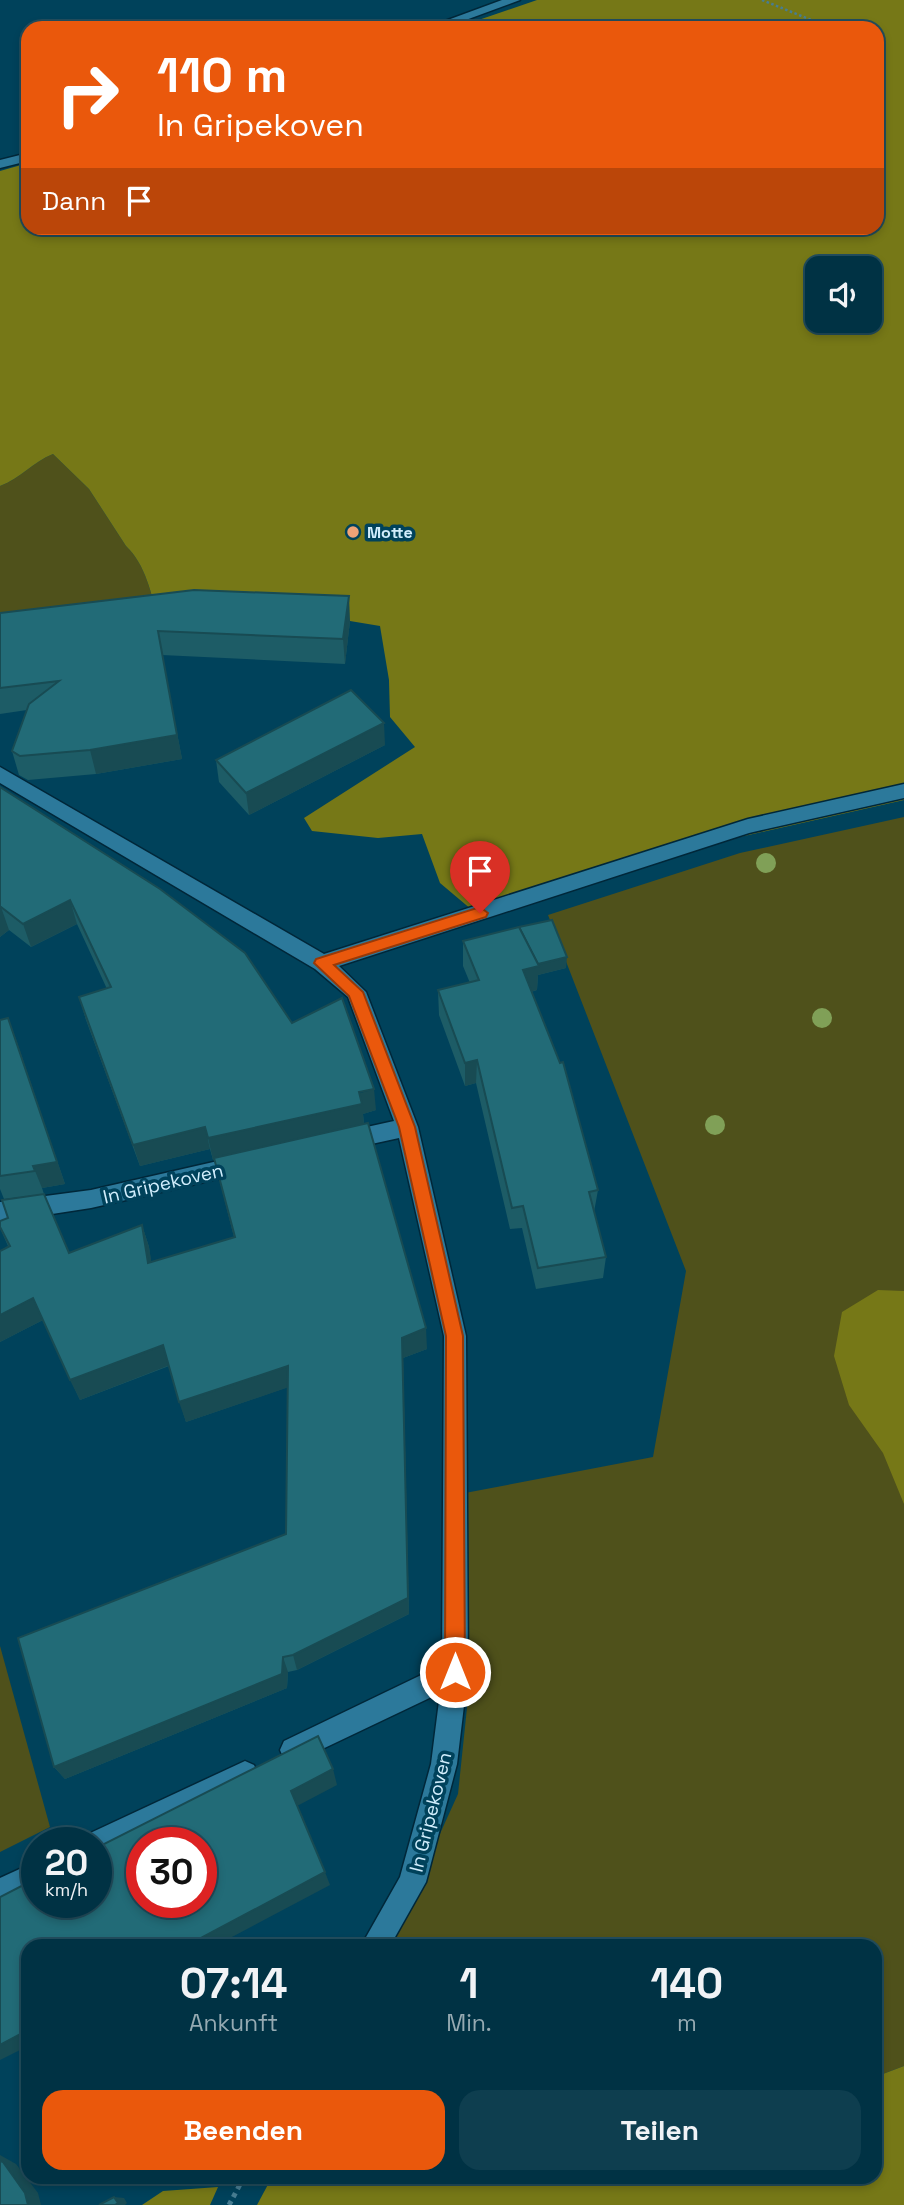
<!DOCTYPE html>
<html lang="de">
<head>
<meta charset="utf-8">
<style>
	:root { --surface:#003244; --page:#0e3e4f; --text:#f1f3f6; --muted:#95aab2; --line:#224d5d; --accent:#ea580c }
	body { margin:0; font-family:"Space Grotesk",sans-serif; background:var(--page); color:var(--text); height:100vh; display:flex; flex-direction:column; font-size:26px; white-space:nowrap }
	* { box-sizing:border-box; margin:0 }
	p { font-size:23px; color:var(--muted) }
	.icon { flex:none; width:38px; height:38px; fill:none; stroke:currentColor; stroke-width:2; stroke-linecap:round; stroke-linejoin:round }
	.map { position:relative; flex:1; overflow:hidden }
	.side { position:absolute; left:21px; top:1939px; width:861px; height:245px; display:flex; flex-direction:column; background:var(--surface); border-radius:21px; box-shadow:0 4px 10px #0003,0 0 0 2px var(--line) }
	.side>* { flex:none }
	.banner { position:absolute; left:21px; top:21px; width:863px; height:214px; border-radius:21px; box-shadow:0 4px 10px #0003,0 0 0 2px var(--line); background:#ea580c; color:#fff; overflow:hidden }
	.buttons { position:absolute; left:805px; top:256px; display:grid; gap:14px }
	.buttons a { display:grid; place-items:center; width:77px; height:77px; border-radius:14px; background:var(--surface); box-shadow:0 4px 10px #0003,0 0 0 2px var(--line); font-size:35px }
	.speed { position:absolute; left:21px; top:1827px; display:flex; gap:14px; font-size:35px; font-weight:700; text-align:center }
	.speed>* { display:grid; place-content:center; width:91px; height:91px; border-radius:50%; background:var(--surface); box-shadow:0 4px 10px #0003,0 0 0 2px var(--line); line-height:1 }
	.speed small { font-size:18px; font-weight:400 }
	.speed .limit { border:10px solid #d22; background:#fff; color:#111 }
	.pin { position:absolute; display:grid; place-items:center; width:60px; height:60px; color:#fff; margin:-72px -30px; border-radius:50% 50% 50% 0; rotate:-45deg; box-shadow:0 0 7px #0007 }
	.pin .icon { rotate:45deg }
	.me { position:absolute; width:77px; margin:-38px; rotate:0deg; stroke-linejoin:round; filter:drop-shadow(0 0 5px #0008) }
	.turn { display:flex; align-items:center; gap:24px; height:147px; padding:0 21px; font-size:32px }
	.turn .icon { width:91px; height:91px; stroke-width:2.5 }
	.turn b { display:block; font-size:49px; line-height:60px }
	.then { display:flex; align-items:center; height:66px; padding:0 21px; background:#0003; gap:14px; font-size:26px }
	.eta { display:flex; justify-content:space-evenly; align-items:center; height:119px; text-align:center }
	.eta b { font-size:42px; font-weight:800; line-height:49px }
	.primary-button { display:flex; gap:14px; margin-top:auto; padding:14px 21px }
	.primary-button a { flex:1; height:80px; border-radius:21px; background:var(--accent); color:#fff; font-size:28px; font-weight:800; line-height:80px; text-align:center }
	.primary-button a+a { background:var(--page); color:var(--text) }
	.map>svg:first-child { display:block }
	.green { fill:#4f511b }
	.forest { fill:#767817; fill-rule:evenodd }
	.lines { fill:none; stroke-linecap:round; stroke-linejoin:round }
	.minor-casing { stroke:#002739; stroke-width:3 }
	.path-far1 { stroke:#477d92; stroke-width:2.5; stroke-dasharray:2.5 2.5; stroke-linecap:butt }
	.path { stroke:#477d92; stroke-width:5; stroke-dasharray:4.5 4.5; stroke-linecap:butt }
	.minor { fill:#2c799b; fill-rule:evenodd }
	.tree { fill:#80a057 }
	.wall { fill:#1d5c66 }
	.shaded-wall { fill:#184b53 }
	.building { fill:#226b77; stroke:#184b53; stroke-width:2; fill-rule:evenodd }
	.route { fill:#ea580c; stroke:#983908; stroke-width:2 }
	.poi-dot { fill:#efa377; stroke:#00425b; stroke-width:2.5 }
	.labels { text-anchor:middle; stroke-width:7; stroke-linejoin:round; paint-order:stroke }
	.far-poi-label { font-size:16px; font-weight:bold; fill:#d1eefd; stroke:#00425b; text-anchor:start }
	.street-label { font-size:19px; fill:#d1eefd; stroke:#00425b }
</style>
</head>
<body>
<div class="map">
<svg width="904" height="2205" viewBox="0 0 904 2205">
	<rect width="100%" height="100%" fill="#00425b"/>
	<g class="green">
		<path d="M 53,454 L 89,489 L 126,546 C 146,565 151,594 159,620 L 0,639 L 0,486 C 21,478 33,462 53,454 Z"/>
		<path d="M 904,817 L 904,2066 L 875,2077 L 875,1946 L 389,1946 L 458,1794 L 470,1679 L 465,1493 L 653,1457 L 686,1271 L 548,915 L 740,853 Z"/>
		<path d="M 0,1646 L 50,1827 L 0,1852 Z"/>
	</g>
	<g class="forest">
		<path d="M 537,0 L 904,0 L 904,800 L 722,841 L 478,915 L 440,883 L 422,834 L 378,838 L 312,831 L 304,818 L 415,747 L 390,717 L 389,680 L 380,626 L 350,621 L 159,620 C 151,594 146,565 126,546 L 89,489 L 53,454 C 33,462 21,478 0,486 L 0,171 L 28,163 L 28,228 L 877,228 L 877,28 L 455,28 ZM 817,268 L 870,268 L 870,320 L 817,320 Z"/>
		<path d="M 878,1290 L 904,1291 L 904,1504 L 883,1453 L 849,1405 L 834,1356 L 842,1312 Z"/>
		<path d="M 904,2066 L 904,2205 L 257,2205 L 272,2177 L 875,2177 L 875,2077 Z"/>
		<path d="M 218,2187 L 210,2205 L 142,2205 L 163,2191 Z"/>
	</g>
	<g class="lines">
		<defs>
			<g id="minor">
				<path d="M 502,0 L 520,0 L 444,28 L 426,28 Z"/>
				<path d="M 28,153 L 28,161 L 0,168 L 0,160 Z"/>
				<path d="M 0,767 L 324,954 L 748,819 L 904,784 L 904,798 L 749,833 L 339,966 L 366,992 L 418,1127 L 466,1336 L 468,1672 L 457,1764 L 426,1882 L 390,1946 L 361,1946 L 400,1877 L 431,1764 L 440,1693 L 293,1763 L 284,1759 L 280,1750 L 284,1741 L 442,1665 L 444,1336 L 399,1138 L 344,1150 L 336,1147 L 333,1141 L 336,1135 L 344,1132 L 394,1121 L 348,997 L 315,969 L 0,783 Z"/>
				<path d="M 244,1155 L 252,1157 L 255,1164 L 252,1171 L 244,1173 L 91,1208 L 0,1222 L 0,1202 L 91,1190 Z"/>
				<path d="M 245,1761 L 254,1765 L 258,1774 L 254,1783 L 96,1858 L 96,1843 L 83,1843 L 86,1835 Z"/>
				<path d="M 37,1861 L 37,1888 L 0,1906 L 0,1878 Z"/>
			</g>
		</defs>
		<use href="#minor" class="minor-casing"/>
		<path class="path-far1" d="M 762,0 L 831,28"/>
		<path class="path" d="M 229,2205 L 244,2177"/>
		<use href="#minor" class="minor"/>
	</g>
	<g class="tree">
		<circle cx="766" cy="863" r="10"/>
		<circle cx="822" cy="1018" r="10"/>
		<circle cx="715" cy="1125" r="10"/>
	</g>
	<g class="wall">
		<path d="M 0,613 L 350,621 L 345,664 L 162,655 L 182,759 L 96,774 L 28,780 L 19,775 L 12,751 L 27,710 L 0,714 Z"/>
		<path d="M 385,745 L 249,815 L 219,782 L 216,760 Z"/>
		<path d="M 0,787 L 292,1023 L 376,1110 L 363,1114 L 364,1124 L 427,1349 L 403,1358 L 409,1614 L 297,1670 L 288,1672 L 287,1688 L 65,1779 L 54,1767 L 286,1534 L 288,1387 L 186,1422 L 169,1366 L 80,1400 L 43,1320 L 0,1342 L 0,1251 L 8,1246 L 0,1228 L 69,1253 L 142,1225 L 149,1247 L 151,1262 L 234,1237 L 214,1159 L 213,1160 L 210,1149 L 140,1166 L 86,1020 L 79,997 L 107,989 L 77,924 L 31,947 L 9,930 L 0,937 Z"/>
		<path d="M 463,941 L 566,968 L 538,975 L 537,990 L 531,992 L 598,1190 L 594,1212 L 606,1257 L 603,1278 L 536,1289 L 522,1228 L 510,1229 L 476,1083 L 465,1086 L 439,1015 L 438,990 L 470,983 L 463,966 Z"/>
		<path d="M 8,1018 L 65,1184 L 42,1188 L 44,1194 L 4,1199 L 0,1189 L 0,1020 Z"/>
	</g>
	<g class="shaded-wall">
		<path d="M 349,596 L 350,621 L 345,664 L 343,639 Z"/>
		<path d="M 158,631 L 182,759 L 96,774 L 90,750 Z"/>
		<path d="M 384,723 L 385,745 L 249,815 L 246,793 Z"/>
		<path d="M 70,900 L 77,924 L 31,947 L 23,924 Z"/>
		<path d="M 0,907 L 1,907 L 9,930 L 0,937 Z"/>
		<path d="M 567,957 L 566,968 L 538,975 L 537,990 L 521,994 L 523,970 L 531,965 Z"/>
		<path d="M 8,1018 L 17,1042 L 65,1184 L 42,1188 L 33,1166 Z"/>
		<path d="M 477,1060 L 476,1083 L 465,1086 L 465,1063 Z"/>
		<path d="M 374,1089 L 376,1110 L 363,1114 L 364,1125 L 213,1160 L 208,1138 Z"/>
		<path d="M 205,1127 L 210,1149 L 140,1166 L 133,1145 Z"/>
		<path d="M 142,1225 L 149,1247 L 155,1284 L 148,1263 Z"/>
		<path d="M 33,1298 L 43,1320 L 0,1342 L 0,1315 Z"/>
		<path d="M 426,1328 L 427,1349 L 403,1358 L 409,1614 L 297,1670 L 293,1655 L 402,1338 Z"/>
		<path d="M 163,1345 L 170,1365 L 80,1400 L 70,1380 Z"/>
		<path d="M 288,1366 L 292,1386 L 186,1422 L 179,1402 Z"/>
		<path d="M 283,1657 L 288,1672 L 287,1688 L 65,1779 L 54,1767 Z"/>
		<path d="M 333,1769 L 337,1785 L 297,1806 L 291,1791 Z"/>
		<path d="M 325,1872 L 330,1885 L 215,1946 L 186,1946 Z"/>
		<path d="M 28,2030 L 28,2046 L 0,2060 L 0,2045 Z"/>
		<path d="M 0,2155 L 16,2164 L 38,2193 L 41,2205 L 28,2205 L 0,2161 Z"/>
		<path d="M 114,2197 L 124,2198 L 127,2203 L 125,2205 L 115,2205 Z"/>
	</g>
	<g class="building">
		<path d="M 194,590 L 349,596 L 343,639 L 158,631 L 177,735 L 90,750 L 20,756 L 12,751 L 29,704 L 59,681 L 0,688 L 0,613 Z"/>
		<path d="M 351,690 L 384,723 L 246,793 L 216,760 Z"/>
		<path d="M 0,787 L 160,889 L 245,953 L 292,1023 L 342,998 L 374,1089 L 359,1092 L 362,1104 L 208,1138 L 205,1127 L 133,1145 L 79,997 L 111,987 L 70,900 L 23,924 L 1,907 L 0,907 Z"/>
		<path d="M 552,920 L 567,957 L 538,964 L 519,927 Z"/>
		<path d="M 519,927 L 539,966 L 523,970 L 560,1063 L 563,1062 L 598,1190 L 589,1192 L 606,1257 L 538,1268 L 523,1206 L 512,1208 L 477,1060 L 465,1063 L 438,990 L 479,980 L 463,941 Z"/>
		<path d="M 8,1018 L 57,1162 L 33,1166 L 35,1171 L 0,1176 L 0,1020 Z"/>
		<path d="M 368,1123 L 426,1328 L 402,1338 L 408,1598 L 293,1655 L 283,1657 L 282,1674 L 54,1767 L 18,1638 L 286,1534 L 288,1366 L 179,1402 L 163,1345 L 70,1380 L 33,1298 L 0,1315 L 0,1251 L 10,1246 L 0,1227 L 0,1221 L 8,1218 L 2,1200 L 44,1194 L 69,1253 L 142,1225 L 148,1263 L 235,1237 L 214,1158 Z"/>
		<path d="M 318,1736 L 333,1769 L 291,1791 L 325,1872 L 186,1946 L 28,1946 L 28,2030 L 0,2045 L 0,1897 L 37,1878 L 37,1902 L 96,1902 L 96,1848 ZM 142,1843 L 201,1843 L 201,1902 L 142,1902 Z"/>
		<path d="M 0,2161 L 3,2162 L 25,2193 L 28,2205 L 0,2205 Z"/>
		<path d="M 114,2197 L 118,2203 L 115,2205 L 99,2205 Z"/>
	</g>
	<path class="route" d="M 480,907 L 488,913 L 486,917 L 334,965 L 363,992 L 415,1127 L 463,1336 L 465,1672 L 462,1679 L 455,1682 L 448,1679 L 445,1672 L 446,1336 L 399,1127 L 349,996 L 314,963 L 316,959 Z"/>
	<circle class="poi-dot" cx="353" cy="532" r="7"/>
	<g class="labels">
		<g class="far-poi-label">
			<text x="367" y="538">Motte</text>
		</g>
		<g class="street-label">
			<text transform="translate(163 1183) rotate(-13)" y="7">In Gripekoven</text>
			<text transform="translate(430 1812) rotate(-76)" y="7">In Gripekoven</text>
		</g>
	</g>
</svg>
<div class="buttons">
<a><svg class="icon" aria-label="sound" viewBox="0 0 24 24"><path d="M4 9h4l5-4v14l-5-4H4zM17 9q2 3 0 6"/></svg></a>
</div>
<div class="speed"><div>20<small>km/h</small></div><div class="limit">30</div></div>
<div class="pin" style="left:480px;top:913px;background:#d93025"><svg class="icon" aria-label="arrive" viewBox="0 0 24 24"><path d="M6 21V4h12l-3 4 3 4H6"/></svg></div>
<svg class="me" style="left:455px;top:1672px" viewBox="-20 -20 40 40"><circle r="17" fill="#ea580c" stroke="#fff" stroke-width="3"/><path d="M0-11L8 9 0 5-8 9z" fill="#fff"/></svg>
<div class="banner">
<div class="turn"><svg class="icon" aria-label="right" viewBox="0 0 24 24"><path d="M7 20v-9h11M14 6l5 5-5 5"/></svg><div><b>110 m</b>In Gripekoven</div></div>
<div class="then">Dann<svg class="icon" aria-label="arrive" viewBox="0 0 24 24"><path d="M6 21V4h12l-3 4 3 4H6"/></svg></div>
</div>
<section class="side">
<div class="eta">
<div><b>07:14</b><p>Ankunft</p></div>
<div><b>1</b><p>Min.</p></div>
<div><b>140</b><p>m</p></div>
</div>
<div class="primary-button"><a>Beenden</a><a>Teilen</a></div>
</section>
</div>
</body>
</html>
